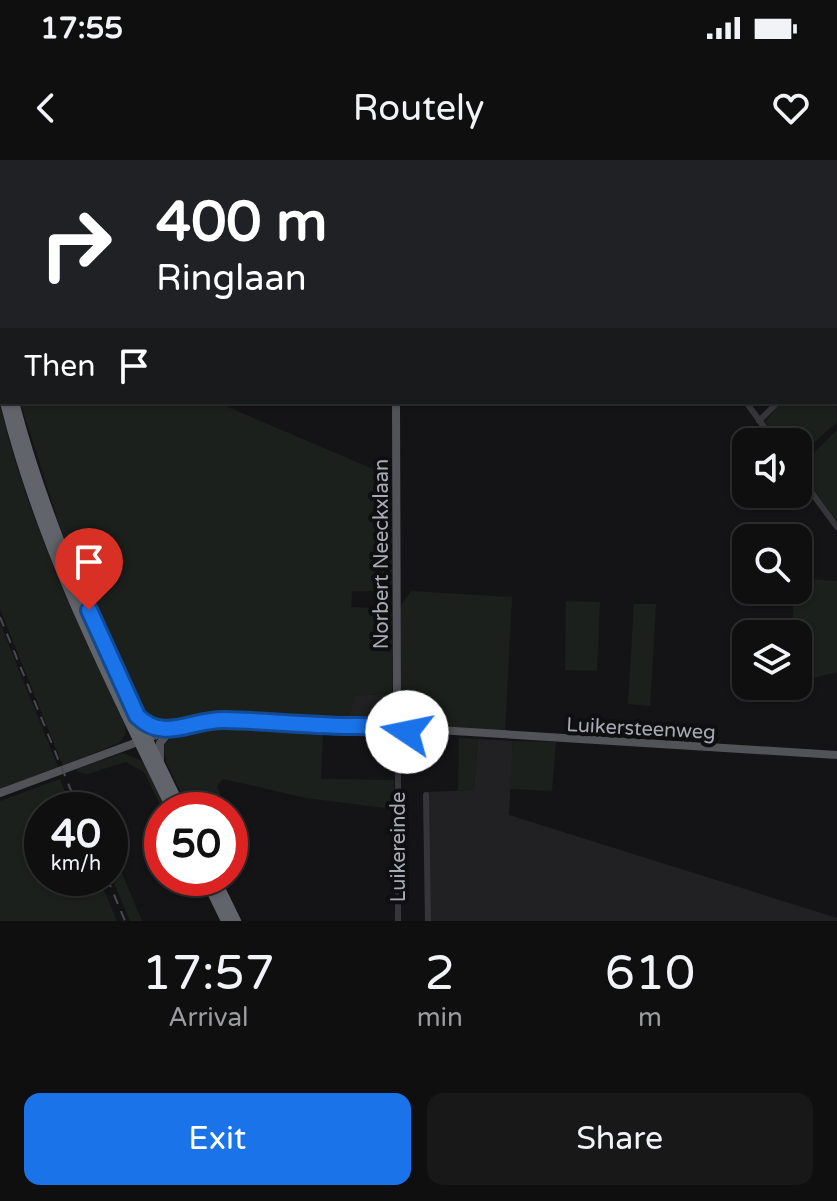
<!DOCTYPE html>
<html lang="en">
<head>
<meta charset="utf-8">
<style>
	:root { --surface:#0f0f10; --page:#181819; --text:#f1f3f6; --muted:#9b9c9f; --line:#2f2f30; --accent:#1a73e8 }
	body { margin:0; font-family:"Varela Round",sans-serif; background:var(--page); color:var(--text); height:100vh; display:flex; flex-direction:column; font-size:30px; white-space:nowrap }
	* { box-sizing:border-box; margin:0 }
	p { font-size:26px; color:var(--muted) }
	.icon { flex:none; width:44px; height:44px; fill:none; stroke:currentColor; stroke-width:2; stroke-linecap:round; stroke-linejoin:round }
	.map { position:relative; height:761px; overflow:hidden }
	.side { display:flex; flex-direction:column; background:var(--surface); flex:1 }
	.side>* { flex:none }
	.guide { position:absolute; left:0px; top:0px; width:838px; height:244px; box-shadow:0 2px 6px #0004,0 0 0 2px var(--line); background:#202124; color:#fff; overflow:hidden }
	.controls { position:absolute; left:732px; top:268px; display:grid; gap:16px }
	.controls a { display:grid; place-items:center; width:80px; height:80px; border-radius:16px; background:var(--surface); box-shadow:0 2px 6px #0004,0 0 0 2px var(--line); font-size:40px }
	.speed { position:absolute; left:24px; top:632px; display:flex; gap:16px; font-size:40px; font-weight:700; text-align:center }
	.speed>* { display:grid; place-content:center; width:104px; height:104px; border-radius:50%; background:var(--surface); box-shadow:0 2px 6px #0004,0 0 0 2px var(--line); line-height:1 }
	.speed small { font-size:20px; font-weight:400 }
	.speed .limit { border:12px solid #d22; background:#fff; color:#111 }
	.pin { position:absolute; display:grid; place-items:center; width:68px; height:68px; color:#fff; margin:-82px -34px; border-radius:50% 50% 50% 0; rotate:-45deg; box-shadow:0 0 8px #0007 }
	.pin .icon { rotate:45deg }
	.me { position:absolute; width:88px; margin:-44px; rotate:281deg; stroke-linejoin:round; filter:drop-shadow(0 0 6px #0008) }
	.turn { display:flex; align-items:center; gap:28px; height:168px; padding:0 24px; font-size:36px }
	.turn .icon { width:104px; height:104px; stroke-width:2.5 }
	.turn b { display:block; font-size:56px; line-height:68px }
	.then { display:flex; align-items:center; height:76px; padding:0 24px; background:#0003; gap:16px; font-size:30px }
	.eta { display:flex; justify-content:space-evenly; align-items:center; height:136px; text-align:center }
	.eta b { font-size:48px; font-weight:600; line-height:56px }
	.cta { display:flex; gap:16px; margin-top:auto; padding:16px 24px }
	.cta a { flex:1; height:92px; border-radius:16px; background:var(--accent); color:#fff; font-size:32px; font-weight:600; line-height:92px; text-align:center }
	.cta a+a { background:var(--page); color:var(--text) }
	.status { display:flex; justify-content:space-between; align-items:center; height:56px; padding:0 40px; background:var(--surface); direction:ltr }
	.status svg { height:22px; fill:currentColor }
	header { display:flex; justify-content:space-between; align-items:center; height:104px; padding:0 24px; background:var(--surface); font-size:36px; font-weight:600 }
	.map>svg:first-child { display:block }
	.built { fill:#212022 }
	.green { fill:#1b201c }
	.lines { fill:none; stroke-linecap:round; stroke-linejoin:round }
	.minor { stroke:#36363a; stroke-width:6 }
	.major { stroke:#525359; stroke-width:8 }
	.highway { stroke:#62646b; stroke-width:10 }
	.rail { stroke:#494a4f; stroke-width:2; stroke-dasharray:10 8; stroke-linecap:butt }
	.route-casing { stroke:#114b97; stroke-width:20 }
	.route { stroke:#1a73e8; stroke-width:14 }
	.labels { text-anchor:middle; stroke-width:8; stroke-linejoin:round; paint-order:stroke }
	.street-label { font-size:20px; fill:#a8aab4; stroke:#0f0f11 }
</style>
</head>
<body>
<div class="status"><b>17:55</b><svg viewBox="0 0 49 12"><path d="M0 12V9h3v3zM5 12V6h3v6zM10 12V3h3v9zM15 12V0h3v12zM26 1h20v11H26zM47 4h2v5h-2z"/></svg></div>
<header><svg class="icon" aria-label="back" viewBox="0 0 24 24"><path d="M15 5l-7 7 7 7"/></svg>Routely<svg class="icon" aria-label="heart" viewBox="0 0 24 24"><path d="M12 20l-8-8c-3-5 5-10 8-4 3-6 11-1 8 4z"/></svg></header>
<div class="map">
<svg width="837" height="761" viewBox="0 0 837 761">
	<rect width="100%" height="100%" fill="#141416"/>
	<g class="built">
		<path d="M 392,533 L 391,560 L 387,565 L 348,560 L 354,536 Z"/>
		<path d="M 478,579 L 513,581 L 509,655 L 837,758 L 837,761 L 430,761 L 428,632 L 474,630 Z"/>
	</g>
	<g class="green">
		<path d="M 836,238 L 837,262 L 798,297 L 798,282 L 779,282 L 765,262 L 781,242 L 836,242 Z"/>
		<path d="M 20,242 L 216,242 L 392,317 L 392,426 L 376,426 L 376,431 L 352,431 L 351,447 L 392,449 L 392,533 L 355,536 L 348,560 L 210,552 L 156,567 L 138,550 L 61,370 Z"/>
		<path d="M 0,246 C 27,357 76,462 125,565 L 125,575 L 119,583 L 63,606 L 0,449 Z"/>
		<path d="M 837,270 L 837,361 L 798,308 Z"/>
		<path d="M 798,418 L 837,421 L 837,512 L 798,522 L 798,474 L 792,474 L 794,430 L 798,430 Z"/>
		<path d="M 411,431 L 512,437 L 505,573 L 409,565 L 404,561 L 401,551 L 401,445 Z"/>
		<path d="M 566,441 L 600,442 L 597,511 L 565,510 Z"/>
		<path d="M 634,444 L 656,444 L 650,546 L 628,544 Z"/>
		<path d="M 0,463 L 58,607 L 0,629 Z"/>
		<path d="M 208,565 L 323,571 L 321,619 L 394,620 L 394,649 L 306,638 L 223,619 L 217,626 L 226,650 L 190,650 L 166,602 L 164,586 L 172,576 Z"/>
		<path d="M 459,578 L 478,579 L 474,630 L 458,631 Z"/>
		<path d="M 513,581 L 556,582 L 552,631 L 510,629 Z"/>
		<path d="M 123,593 L 142,601 L 167,650 L 163,650 L 144,612 L 126,602 L 88,614 L 77,612 L 77,609 Z"/>
		<path d="M 60,619 L 72,650 L 42,650 L 42,718 L 99,718 L 117,761 L 0,761 L 0,641 Z"/>
		<path d="M 110,685 L 142,761 L 130,761 L 110,713 Z"/>
	</g>
	<g class="lines">
		<g class="minor">
			<path d="M 569,0 L 571,2"/>
			<path d="M 593,2 L 595,0"/>
			<path d="M 836,181 L 837,180"/>
			<path d="M 746,242 L 775,282"/>
			<path d="M 759,261 L 778,242"/>
			<path d="M 798,314 L 837,367"/>
			<path d="M 395,579 L 398,605 L 398,761"/>
			<path d="M 400,598 L 402,579"/>
			<path d="M 426,635 L 428,761"/>
		</g>
		<g class="major">
			<path d="M 395,0 L 395,2"/>
			<circle cx="399" cy="572" r="8"/>
			<path d="M 395,564 L 397,545 L 396,242"/>
			<path d="M 406,568 L 837,595"/>
			<path d="M 160,599 L 160,583 L 169,572"/>
			<path d="M 0,633 L 178,567 L 201,561 L 224,560 L 392,567"/>
		</g>
		<g class="highway">
			<path d="M 0,178 L 2,188"/>
			<path d="M 0,223 L 2,231"/>
			<path d="M 5,242 C 40,385 108,518 172,650"/>
			<path d="M 14,242 C 51,385 118,518 182,650"/>
			<path d="M 205,718 L 226,761"/>
			<path d="M 215,718 L 236,761"/>
		</g>
		<g class="rail">
			<path d="M 0,457 L 79,650"/>
			<path d="M 107,718 L 125,761"/>
		</g>
	</g>
	<g class="lines">
		<defs>
			<path id="route" d="M 89,450 L 137,556 C 164,583 191,559 225,560 C 269,561 313,566 357,566 C 371,566 386,568 399,563 L 404,565 L 407,572"/>
		</defs>
		<use href="#route" class="route-casing"/>
		<use href="#route" class="route"/>
	</g>
	<g class="labels">
		<g class="street-label">
			<text transform="translate(381 394) rotate(-90)" y="7">Norbert Neeckxlaan</text>
			<text transform="translate(641 568) rotate(3)" y="7">Luikersteenweg</text>
			<text transform="translate(398 687) rotate(-90)" y="7">Luikereinde</text>
		</g>
	</g>
</svg>
<div class="controls">
<a><svg class="icon" aria-label="sound" viewBox="0 0 24 24"><path d="M4 9h4l5-4v14l-5-4H4zM17 9q2 3 0 6"/></svg></a>
<a><svg class="icon" aria-label="search" viewBox="0 0 24 24"><circle cx="10" cy="10" r="6"/><path d="M15 15l6 6"/></svg></a>
<a><svg class="icon" aria-label="layers" viewBox="0 0 24 24"><path d="M12 4l9 5-9 5-9-5zM3 14l9 5 9-5"/></svg></a>
</div>
<div class="speed"><div>40<small>km/h</small></div><div class="limit">50</div></div>
<div class="pin" style="left:89px;top:450px;background:#d93025"><svg class="icon" aria-label="arrive" viewBox="0 0 24 24"><path d="M6 21V4h12l-3 4 3 4H6"/></svg></div>
<svg class="me" style="left:407px;top:572px" viewBox="-20 -20 40 40"><circle r="19" fill="#fff"/><path d="M0-13L10 11 0 6-10 11z" fill="#1a73e8"/></svg>
<div class="guide">
<div class="turn"><svg class="icon" aria-label="right" viewBox="0 0 24 24"><path d="M7 20v-9h11M14 6l5 5-5 5"/></svg><div><b>400 m</b>Ringlaan</div></div>
<div class="then">Then<svg class="icon" aria-label="arrive" viewBox="0 0 24 24"><path d="M6 21V4h12l-3 4 3 4H6"/></svg></div>
</div>
</div>
<section class="side">
<div class="eta">
<div><b>17:57</b><p>Arrival</p></div>
<div><b>2</b><p>min</p></div>
<div><b>610</b><p>m</p></div>
</div>
<div class="cta"><a>Exit</a><a>Share</a></div>
</section>
</body>
</html>
